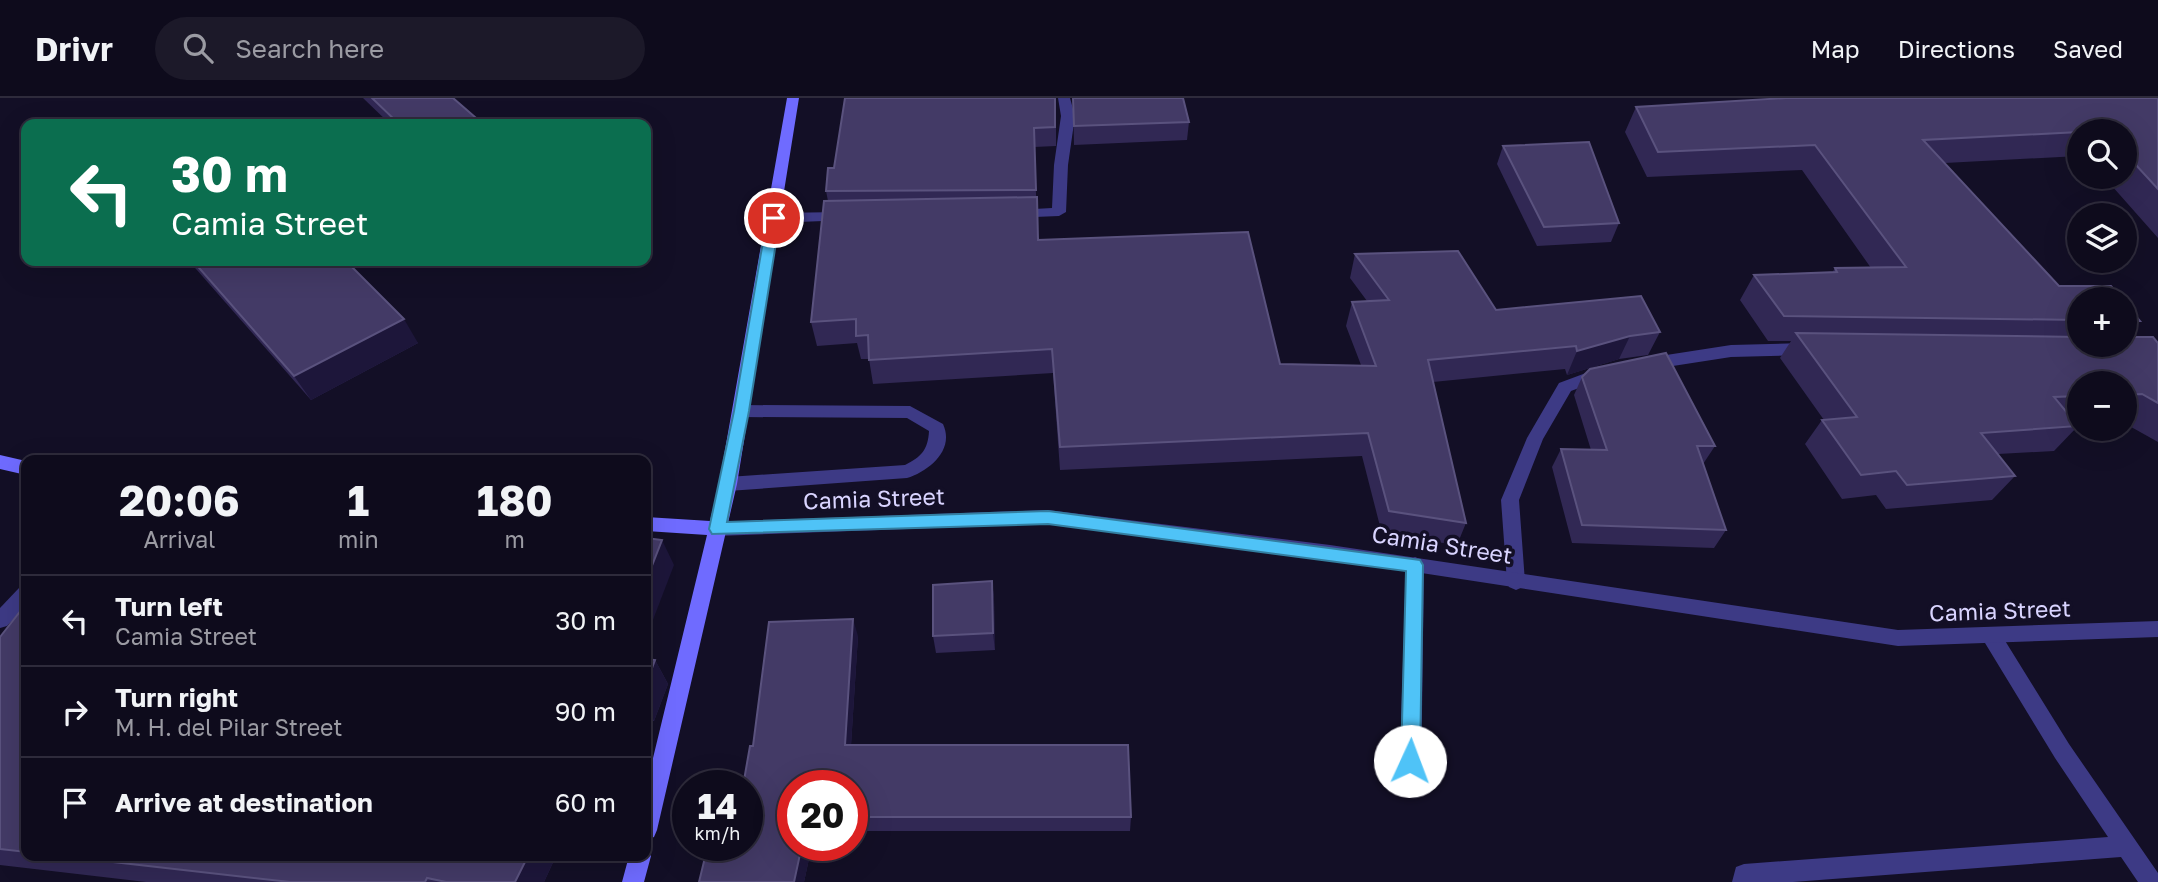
<!DOCTYPE html>
<html lang="en">
<head>
<meta charset="utf-8">
<style>
	:root { --surface:#0e0b1c; --page:#1c1929; --text:#f1f3f6; --muted:#9b9ba3; --line:#2e2b3b }
	body { margin:0; font-family:"Golos Text",sans-serif; background:var(--page); color:var(--text); height:100vh; display:flex; flex-direction:column; font-size:26px; white-space:nowrap }
	* { box-sizing:border-box; margin:0 }
	p { font-size:23px; color:var(--muted) }
	.icon { flex:none; width:38px; height:38px; fill:none; stroke:currentColor; stroke-width:2; stroke-linecap:round; stroke-linejoin:round }
	.map { position:relative; flex:1; overflow:hidden }
	.side { position:absolute; left:21px; top:357px; width:630px; height:406px; display:flex; flex-direction:column; background:var(--surface); border-radius:14px; box-shadow:0 7px 28px #0002,0 0 0 2px var(--line) }
	.side>* { flex:none }
	.top-card { position:absolute; left:21px; top:21px; width:630px; height:147px; border-radius:14px; box-shadow:0 7px 28px #0002,0 0 0 2px var(--line); background:#0b6e4f; color:#fff; overflow:hidden }
	.buttons { position:absolute; left:2067px; top:21px; display:grid; gap:14px }
	.buttons a { display:grid; place-items:center; width:70px; height:70px; border-radius:50%; background:var(--surface); box-shadow:0 7px 28px #0002,0 0 0 2px var(--line); font-size:35px }
	.speed { position:absolute; left:672px; top:672px; display:flex; gap:14px; font-size:35px; font-weight:700; text-align:center }
	.speed>* { display:grid; place-content:center; width:91px; height:91px; border-radius:50%; background:var(--surface); box-shadow:0 7px 28px #0002,0 0 0 2px var(--line); line-height:1 }
	.speed small { font-size:18px; font-weight:400 }
	.speed .limit { border:10px solid #d22; background:#fff; color:#111 }
	.pin { position:absolute; display:grid; place-items:center; width:60px; height:60px; color:#fff; margin:-30px; border:4px solid #fff; border-radius:50%; box-shadow:0 2px 7px #0007 }
	.me { position:absolute; width:77px; margin:-38px; rotate:2deg; stroke-linejoin:round; filter:drop-shadow(0 0 5px #0008) }
	.turn { display:flex; align-items:center; gap:24px; height:147px; padding:0 35px; font-size:32px }
	.turn .icon { width:91px; height:91px; stroke-width:2.5 }
	.turn b { display:block; font-size:49px; line-height:60px }
	.eta { display:flex; justify-content:space-evenly; align-items:center; height:119px; text-align:center }
	.eta b { font-size:42px; font-weight:700; line-height:49px }
	ul { padding:0; list-style:none }
	li { display:flex; align-items:center; gap:21px; height:91px; padding:0 35px; border-top:2px solid var(--line) }
	li div { flex:1 }
	li b { display:block; font-size:26px }
	li em { font-style:normal }
	header { display:flex; align-items:center; gap:42px; box-sizing:border-box; height:98px; padding:0 35px; background:var(--surface); border-bottom:2px solid var(--line) }
	header strong { font-size:33px }
	nav { display:flex; gap:38px; margin-inline-start:auto; font-size:24px }
	.search { width:490px; height:63px; background:var(--page); display:flex; align-items:center; gap:18px; box-sizing:border-box; padding:0 24px; border-radius:38px; color:var(--muted); font-size:26px }
	.map>svg:first-child { display:block }
	.lines { fill:none; stroke-linecap:round; stroke-linejoin:round }
	.lane { fill:#3d3a85; fill-rule:evenodd }
	.street { fill:#3d3a85; fill-rule:evenodd }
	.secondary { fill:#6f6bff; fill-rule:evenodd }
	.wall { fill:#312854 }
	.shaded-wall { fill:#1d163a }
	.building { fill:#433a66; stroke:#5a527e; stroke-width:2 }
	.route { fill:#4fc3f7; stroke:#337fa1; stroke-width:2 }
	.labels { text-anchor:middle; stroke-width:7; stroke-linejoin:round; paint-order:stroke }
	.street-label { font-size:23px; fill:#d9d4ff; stroke:#130f26 }
</style>
</head>
<body>
<header>
<strong>Drivr</strong>
<div class="search"><svg class="icon" aria-label="search" viewBox="0 0 24 24"><circle cx="10" cy="10" r="6"/><path d="M15 15l6 6"/></svg>Search here</div>
<nav><a>Map</a><a>Directions</a><a>Saved</a></nav>
</header>
<div class="map">
<svg width="2158" height="784" viewBox="0 0 2158 784">
	<rect width="100%" height="100%" fill="#130f26"/>
	<g class="lines">
		<g class="lane">
			<path d="M 1058,0 L 1070,0 L 1075,18 L 1068,67 L 1066,114 L 1059,118 L 1010,120 L 1010,114 L 1015,112 L 1052,110 L 1054,67 L 1061,18 Z"/>
			<path d="M 843,114 L 850,119 L 848,122 L 774,125 L 767,120 L 774,115 Z"/>
			<path d="M 1807,245 L 1815,251 L 1807,257 L 1731,259 L 1647,272 L 1639,266 L 1647,260 L 1731,247 Z"/>
			<path d="M 1602,269 L 1610,275 L 1608,279 L 1571,293 L 1543,341 L 1519,402 L 1525,484 L 1523,489 L 1516,492 L 1509,489 L 1507,484 L 1501,402 L 1527,340 L 1559,285 Z"/>
			<path d="M 742,307 L 910,308 L 943,326 C 955,352 929,373 907,380 L 728,393 L 722,391 L 719,386 L 722,381 L 728,379 L 905,367 C 921,359 928,352 929,333 L 907,320 L 742,319 L 734,313 Z"/>
			<path d="M 1415,459 L 1422,462 L 1424,467 L 1421,689 L 1417,696 L 1410,699 L 1403,696 L 1399,689 L 1406,467 L 1408,462 Z"/>
			<path d="M 1992,531 L 1999,533 L 2069,646 L 2158,775 L 2158,784 L 2138,784 L 2121,759 L 1793,784 L 1732,784 L 1736,769 L 1744,766 L 2108,739 L 2055,660 L 1985,545 L 1982,539 L 1985,533 Z"/>
		</g>
		<g class="street">
			<path d="M 1048,412 L 1330,447 L 1898,532 L 2158,523 L 2158,539 L 1898,548 L 1330,461 L 1048,426 L 717,438 L 711,436 L 708,431 L 711,426 L 717,424 Z"/>
			<path d="M 26,488 L 26,508 L 7,528 L 0,530 L 0,510 L 19,490 Z"/>
		</g>
		<g class="secondary">
			<path d="M 787,0 L 799,0 L 737,386 L 657,732 L 654,739 L 646,742 L 646,689 L 707,437 L 646,433 L 646,419 L 710,423 L 719,386 Z"/>
			<path d="M 0,357 L 26,363 L 26,377 L 0,371 Z"/>
			<path d="M 646,750 L 651,758 L 644,784 L 622,784 L 629,758 L 646,758 Z"/>
		</g>
	</g>
	<g class="wall">
		<path d="M 363,0 L 453,0 L 483,26 L 390,26 Z"/>
		<path d="M 1056,0 L 1056,48 L 1034,49 L 1038,142 L 1280,266 L 1361,267 L 1346,228 L 1352,204 L 1367,203 L 1350,180 L 1355,156 L 1496,212 L 1660,234 L 1648,257 L 1619,261 L 1567,277 L 1565,271 L 1433,284 L 1466,425 L 1457,447 L 1382,436 L 1362,358 L 1060,372 L 1053,275 L 873,286 L 869,261 L 861,261 L 857,245 L 817,248 L 811,224 L 828,103 L 826,93 L 834,70 Z"/>
		<path d="M 1073,0 L 1183,0 L 1189,24 L 1187,42 L 1074,47 Z"/>
		<path d="M 2158,0 L 2158,140 L 2104,79 L 2124,79 L 2124,33 L 2079,33 L 2079,58 L 1945,65 L 2059,188 L 2079,201 L 2079,247 L 2158,245 L 2158,344 L 2124,325 L 2124,285 L 2079,285 L 2079,322 L 2073,322 L 2078,328 L 2054,353 L 1998,356 L 2015,378 L 1992,402 L 1886,411 L 1876,397 L 1842,401 L 1805,346 L 1822,322 L 1824,322 L 1780,260 L 1791,243 L 1768,243 L 1740,202 L 1754,177 L 1832,175 L 1835,170 L 1871,170 L 1802,72 L 1647,79 L 1625,34 L 1636,9 Z"/>
		<path d="M 1503,48 L 1619,125 L 1611,144 L 1537,148 L 1497,66 Z"/>
		<path d="M 189,163 L 346,163 L 418,245 L 311,302 Z"/>
		<path d="M 2124,204 L 2140,223 L 2124,239 Z"/>
		<path d="M 1582,279 L 1715,348 L 1703,366 L 1726,432 L 1714,450 L 1572,445 L 1552,369 L 1561,351 L 1591,352 L 1574,297 Z"/>
		<path d="M 992,483 L 994,501 L 995,552 L 936,555 L 933,538 Z"/>
		<path d="M 26,506 L 26,758 L 556,758 L 544,784 L 146,784 L 0,767 L 0,539 Z"/>
		<path d="M 858,538 L 851,647 L 1131,719 L 1130,733 L 852,733 L 852,688 L 793,688 L 812,747 L 804,784 L 699,784 L 732,749 L 753,648 Z"/>
		<path d="M 646,561 L 655,562 L 668,586 L 654,623 L 646,622 Z"/>
	</g>
	<g class="shaded-wall">
		<path d="M 404,221 L 418,245 L 311,302 L 294,278 Z"/>
		<path d="M 1630,238 L 1619,261 L 1567,277 L 1577,253 Z"/>
		<path d="M 662,442 L 674,467 L 646,540 L 646,483 Z"/>
		<path d="M 992,483 L 994,501 L 995,552 L 993,535 Z"/>
		<path d="M 853,521 L 858,538 L 850,663 L 845,647 Z"/>
		<path d="M 655,562 L 668,586 L 654,623 L 646,608 L 646,586 Z"/>
		<path d="M 802,747 L 812,747 L 804,784 L 794,784 Z"/>
		<path d="M 528,758 L 556,758 L 544,784 L 515,784 Z"/>
	</g>
	<g class="building">
		<path d="M 372,0 L 453,0 L 483,26 L 399,26 Z"/>
		<path d="M 845,0 L 1055,0 L 1055,29 L 1034,30 L 1036,92 L 826,93 L 828,70 L 834,70 Z"/>
		<path d="M 1073,0 L 1183,0 L 1189,24 L 1074,28 Z"/>
		<path d="M 1786,0 L 2158,0 L 2158,91 L 2124,54 L 2124,33 L 2079,33 L 2079,34 L 1923,42 L 2059,188 L 2111,188 L 2122,201 L 2079,201 L 2079,222 L 1784,218 L 1754,177 L 1837,174 L 1835,170 L 1906,169 L 1815,47 L 1658,54 L 1636,9 Z"/>
		<path d="M 1589,44 L 1619,125 L 1544,129 L 1503,48 Z"/>
		<path d="M 1037,99 L 1038,142 L 1248,134 L 1280,266 L 1376,268 L 1352,204 L 1389,202 L 1355,156 L 1458,153 L 1496,212 L 1641,198 L 1660,234 L 1630,238 L 1577,253 L 1576,248 L 1428,262 L 1466,425 L 1389,413 L 1368,335 L 1060,349 L 1052,251 L 869,262 L 868,237 L 856,238 L 856,221 L 811,224 L 824,103 Z"/>
		<path d="M 193,163 L 346,163 L 404,221 L 294,278 Z"/>
		<path d="M 2124,204 L 2140,223 L 2124,223 Z"/>
		<path d="M 1796,235 L 2079,239 L 2079,247 L 2124,247 L 2124,239 L 2153,239 L 2158,245 L 2158,305 L 2142,296 L 2124,297 L 2124,285 L 2079,285 L 2079,298 L 2054,299 L 2078,328 L 1981,335 L 2015,378 L 1907,387 L 1896,373 L 1861,377 L 1822,322 L 1857,319 Z"/>
		<path d="M 1666,255 L 1715,348 L 1697,348 L 1726,432 L 1582,427 L 1561,351 L 1607,352 L 1582,279 L 1590,271 Z"/>
		<path d="M 646,440 L 662,442 L 646,483 Z"/>
		<path d="M 992,483 L 993,535 L 933,538 L 933,487 Z"/>
		<path d="M 26,506 L 26,754 L 0,751 L 0,539 Z"/>
		<path d="M 853,521 L 845,647 L 1128,647 L 1131,719 L 852,719 L 852,688 L 793,688 L 793,747 L 802,747 L 794,784 L 699,784 L 708,747 L 732,749 L 732,747 L 747,747 L 747,688 L 743,688 L 750,648 L 753,648 L 769,524 Z"/>
		<path d="M 646,561 L 655,562 L 646,586 Z"/>
		<path d="M 60,758 L 528,758 L 515,784 L 446,784 L 427,780 L 425,784 L 290,784 Z"/>
	</g>
	<path class="route" d="M 774,116 L 780,120 L 749,313 L 727,424 L 1048,413 L 1420,462 L 1423,467 L 1420,663 L 1417,669 L 1410,671 L 1404,669 L 1401,663 L 1406,473 L 1048,426 L 712,436 L 709,431 L 734,313 L 767,120 Z"/>
	<g class="labels">
		<g class="street-label">
			<text transform="translate(874 401) rotate(-2)" y="8">Camia Street</text>
			<text transform="translate(1442 447) rotate(9)" y="8">Camia Street</text>
			<text transform="translate(2000 513) rotate(-2)" y="8">Camia Street</text>
		</g>
	</g>
</svg>
<div class="buttons">
<a><svg class="icon" aria-label="search" viewBox="0 0 24 24"><circle cx="10" cy="10" r="6"/><path d="M15 15l6 6"/></svg></a>
<a><svg class="icon" aria-label="layers" viewBox="0 0 24 24"><path d="M12 4l9 5-9 5-9-5zM3 14l9 5 9-5"/></svg></a>
<a>+</a>
<a>−</a>
</div>
<div class="speed"><div>14<small>km/h</small></div><div class="limit">20</div></div>
<div class="pin" style="left:774px;top:120px;background:#d93025"><svg class="icon" aria-label="arrive" viewBox="0 0 24 24"><path d="M6 21V4h12l-3 4 3 4H6"/></svg></div>
<svg class="me" style="left:1410px;top:663px" viewBox="-20 -20 40 40"><circle r="19" fill="#fff"/><path d="M0-13L10 11 0 6-10 11z" fill="#4fc3f7"/></svg>
<div class="top-card">
<div class="turn"><svg class="icon" aria-label="left" viewBox="0 0 24 24"><path d="M17 20v-9H6M10 6l-5 5 5 5"/></svg><div><b>30 m</b>Camia Street</div></div>
</div>
<section class="side">
<div class="eta">
<div><b>20:06</b><p>Arrival</p></div>
<div><b>1</b><p>min</p></div>
<div><b>180</b><p>m</p></div>
</div>
<ul>
<li><svg class="icon" aria-label="left" viewBox="0 0 24 24"><path d="M17 20v-9H6M10 6l-5 5 5 5"/></svg><div><b>Turn left</b><p>Camia Street</p></div><em>30 m</em></li>
<li><svg class="icon" aria-label="right" viewBox="0 0 24 24"><path d="M7 20v-9h11M14 6l5 5-5 5"/></svg><div><b>Turn right</b><p>M. H. del Pilar Street</p></div><em>90 m</em></li>
<li><svg class="icon" aria-label="arrive" viewBox="0 0 24 24"><path d="M6 21V4h12l-3 4 3 4H6"/></svg><div><b>Arrive at destination</b></div><em>60 m</em></li>
</ul>
</section>
</div>
</body>
</html>
